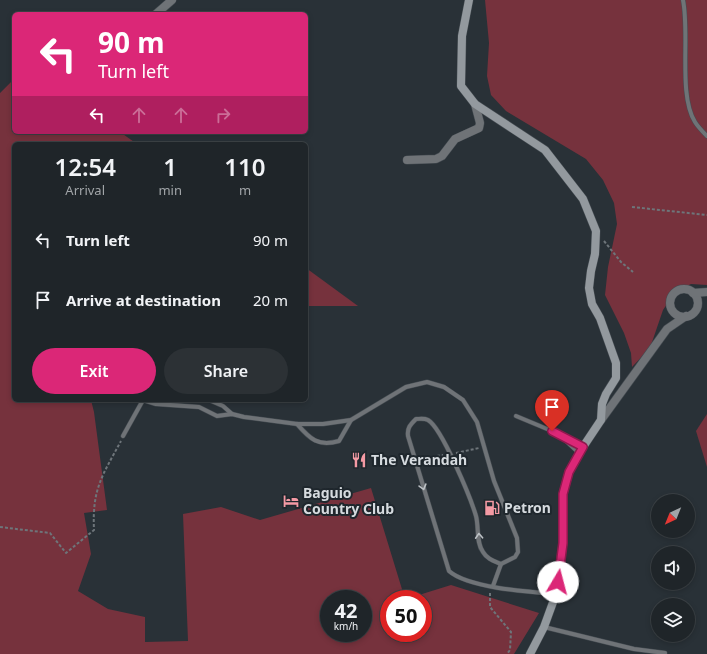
<!DOCTYPE html>
<html lang="en">
<head>
<meta charset="utf-8">
<style>
	:root { --surface:#1f2529; --page:#2c3135; --text:#f1f3f6; --muted:#a1a5a8; --line:#3c4246; --accent:#db2777 }
	body { margin:0; font-family:"Noto Sans",sans-serif; background:var(--page); color:var(--text); height:100vh; display:flex; flex-direction:column; font-size:15px; white-space:nowrap }
	* { box-sizing:border-box; margin:0 }
	p { font-size:13px; color:var(--muted) }
	.icon { flex:none; width:22px; height:22px; fill:none; stroke:currentColor; stroke-width:2; stroke-linecap:round; stroke-linejoin:round }
	.map { position:relative; flex:1; overflow:hidden }
	.details { position:absolute; left:12px; top:142px; width:296px; height:260px; display:flex; flex-direction:column; background:var(--surface); border-radius:6px; box-shadow:0 2px 6px #0003,0 0 0 1px var(--line) }
	.details>* { flex:none }
	.top-card { position:absolute; left:12px; top:12px; width:296px; height:122px; border-radius:6px; box-shadow:0 2px 6px #0003,0 0 0 1px var(--line); background:#db2777; color:#fff; overflow:hidden }
	.needle { width:26px; rotate:223deg }
	.tools { position:absolute; left:651px; top:494px; display:grid; gap:8px }
	.tools a { display:grid; place-items:center; width:44px; height:44px; border-radius:50%; background:var(--surface); box-shadow:0 2px 6px #0003,0 0 0 1px var(--line); font-size:20px }
	.speed { position:absolute; left:320px; top:590px; display:flex; gap:8px; font-size:20px; font-weight:700; text-align:center }
	.speed>* { display:grid; place-content:center; width:52px; height:52px; border-radius:50%; background:var(--surface); box-shadow:0 2px 6px #0003,0 0 0 1px var(--line); line-height:1 }
	.speed small { font-size:10px; font-weight:400 }
	.speed .limit { border:6px solid #d22; background:#fff; color:#111 }
	.pin { position:absolute; display:grid; place-items:center; width:34px; height:34px; color:#fff; margin:-41px -17px; border-radius:50% 50% 50% 0; rotate:-45deg; box-shadow:0 0 4px #0007 }
	.pin .icon { rotate:45deg }
	.me { position:absolute; width:44px; margin:-22px; rotate:8deg; stroke-linejoin:round; filter:drop-shadow(0 0 3px #0008) }
	.turn { display:flex; align-items:center; gap:14px; height:84px; padding:0 20px; font-size:18px }
	.turn .icon { width:52px; height:52px; stroke-width:2.5 }
	.turn b { display:block; font-size:28px; line-height:34px }
	.lanes { display:flex; align-items:center; height:38px; padding:0 20px; background:#0003; justify-content:center; gap:20px; direction:ltr }
	.lanes .off { opacity:.35 }
	.eta { display:flex; justify-content:space-evenly; align-items:center; height:68px; text-align:center }
	.eta b { font-size:24px; font-weight:600; line-height:28px }
	.action { display:flex; gap:8px; margin-top:auto; padding:8px 20px }
	.action a { flex:1; height:46px; border-radius:24px; background:var(--accent); color:#fff; font-size:16px; font-weight:600; line-height:46px; text-align:center }
	.action a+a { background:var(--page); color:var(--text) }
	ul { padding:0; list-style:none }
	li { display:flex; align-items:center; gap:12px; height:60px; padding:0 20px }
	li div { flex:1 }
	li b { display:block; font-size:15px }
	li em { font-style:normal }
	.map>svg:first-child { display:block }
	.green { fill:#76323d; fill-rule:evenodd }
	.lines { fill:none; stroke-linecap:round; stroke-linejoin:round }
	.service-casing { stroke:#454c52; stroke-width:5 }
	.minor-casing { stroke:#454c52; stroke-width:9 }
	.tertiary-casing { stroke:#454c52; stroke-width:9 }
	.secondary-casing { stroke:#454c52; stroke-width:9 }
	.path { stroke:#6e757a; stroke-width:2; stroke-dasharray:3 2; stroke-linecap:butt }
	.service { stroke:#6f7377; stroke-width:4 }
	.minor { stroke:#6f7377; stroke-width:8 }
	.tertiary { stroke:#6f7377; stroke-width:8 }
	.secondary { stroke:#93999e; stroke-width:8 }
	.oneway { stroke:#bcc1c5 }
	.route-casing { stroke:#8e194d; stroke-width:10 }
	.route { stroke:#db2777; stroke-width:7 }
	.labels { text-anchor:middle; stroke-width:4; stroke-linejoin:round; paint-order:stroke }
	.poi-label { font-size:14px; font-weight:bold; fill:#d6dbdf; stroke:#1f272d; text-anchor:start }
</style>
</head>
<body>
<div class="map">
<svg width="707" height="654" viewBox="0 0 707 654">
	<rect width="100%" height="100%" fill="#293137"/>
	<g class="green">
		<path d="M 485,0 L 707,0 L 707,285 L 691,284 L 675,292 L 663,310 L 650,348 L 632,367 L 631,353 L 624,333 L 605,295 L 608,267 L 617,224 L 614,203 L 603,180 L 586,159 L 506,111 L 491,95 L 487,76 L 489,43 Z"/>
		<path d="M 14,79 L 14,132 L 120,132 L 137,144 L 14,144 L 14,400 L 91,400 L 94,412 L 107,510 L 84,513 L 91,554 L 78,591 L 108,609 L 145,617 L 145,642 L 188,641 L 183,514 L 221,507 L 260,520 L 371,488 L 405,599 L 389,599 L 389,633 L 423,633 L 423,599 L 406,599 L 451,585 L 539,613 L 514,654 L 0,654 L 0,93 ZM 329,599 L 363,599 L 363,633 L 329,633 Z"/>
		<path d="M 306,268 L 358,306 L 306,306 Z"/>
		<path d="M 707,414 L 707,467 L 696,431 Z"/>
	</g>
	<g class="lines">
		<defs>
			<g id="service">
				<path d="M 683,0 C 690,34 678,95 695,122 C 698,127 703,132 707,136"/>
				<path d="M 143,400 L 156,404 L 199,407 L 217,416 L 232,414 L 244,417 L 297,424 L 323,424 L 351,420 L 406,387 L 427,382 L 444,387 L 463,400 L 477,422 L 494,481 L 517,538 L 518,552 L 515,557 L 501,564 C 494,561 487,559 483,552 C 476,543 479,527 476,516 C 471,499 442,428 428,420 C 424,418 420,419 416,419 C 410,425 407,428 408,436 L 449,571 C 468,588 530,592 556,594"/>
				<path d="M 209,400 L 223,406 L 232,414"/>
				<path d="M 516,416 L 552,431 L 583,447"/>
				<path d="M 297,424 C 310,439 318,447 339,441 L 351,420"/>
				<path d="M 123,436 L 143,400"/>
				<path d="M 564,439 L 579,453"/>
				<path d="M 493,586 L 501,564"/>
				<path d="M 544,627 L 634,649 L 665,653"/>
			</g>
			<g id="minor">
				<path d="M 156,14 L 172,0"/>
				<path d="M 407,160 L 436,159 L 442,156 L 455,139 L 479,128 L 480,123 L 475,104"/>
			</g>
			<g id="tertiary">
				<circle cx="684" cy="303" r="14"/>
				<path d="M 693,293 L 707,292"/>
				<path d="M 601,420 L 667,329 L 686,316"/>
			</g>
			<path id="secondary" d="M 469,0 L 462,36 L 461,86 L 475,104 L 545,150 L 583,199 L 596,231 L 595,254 L 591,271 L 589,288 L 592,304 L 600,318 L 616,363 L 616,378 L 606,394 L 602,404 L 601,420 L 583,447 L 569,472 L 563,494 L 563,543 L 556,594 L 544,627 L 530,654"/>
		</defs>
		<use href="#service" class="service-casing"/>
		<use href="#minor" class="minor-casing"/>
		<use href="#tertiary" class="tertiary-casing"/>
		<use href="#secondary" class="secondary-casing"/>
		<g class="path">
			<path d="M 632,207 L 707,215"/>
			<path d="M 604,241 L 621,262 L 633,272"/>
			<path d="M 456,453 L 479,448"/>
			<path d="M 422,458 L 443,455"/>
			<path d="M 0,527 L 50,533 L 66,553 L 94,530 C 92,489 102,476 121,441"/>
			<path d="M 490,593 L 490,607 L 511,632 L 510,650 L 507,654"/>
		</g>
		<use href="#service" class="service"/>
		<use href="#minor" class="minor"/>
		<use href="#tertiary" class="tertiary"/>
		<use href="#secondary" class="secondary"/>
	</g>
	<defs><path id="oneway-chevron" d="M-2-3.5L2.5 0L-2 3.5" fill="none" stroke-width="1.6" stroke-linecap="round" stroke-linejoin="round"/></defs>
	<g class="oneway">
		<use href="#oneway-chevron" transform="translate(423 487) rotate(74)"/>
		<use href="#oneway-chevron" transform="translate(479 536) rotate(-93)"/>
	</g>
	<g class="lines">
		<defs>
			<path id="route" d="M 552,431 L 583,447 L 569,472 L 563,494 L 563,543 L 558,582"/>
		</defs>
		<use href="#route" class="route-casing"/>
		<use href="#route" class="route"/>
	</g>
	<defs>
		<symbol id="restaurant-bare" viewBox="-9 -9 18 18"><path d="M-5-6h1v4h1v-4h1v4h1v-4h1v5L-1.5 .5V6h-2V.5L-5-1ZM5-6V6H3V1.5H1.5Q1.5-4 5-6Z" fill="#f49aa4" stroke="#1f272d" stroke-width="2.5" paint-order="stroke"/></symbol>
		<symbol id="hotel-bare" viewBox="-9 -9 18 18"><path d="M-6-4.5h1.5V1H6V5H4.5V3h-9V5H-6ZM-4 0a1.8 1.8 0 1 1 3.6 0ZM.5 0V-2.5h3Q6-2.5 6 0Z" fill="#f49aa4" stroke="#1f272d" stroke-width="2.5" paint-order="stroke"/></symbol>
		<symbol id="fuel-bare" viewBox="-9 -9 18 18"><path d="M-5.5-6h7V0h2V4h1.3V-2.5L3-4.5l.8-.8L6-3V5H2.5V1h-1V6h-7ZM-4.2-4.7v3.2H.2V-4.7Z" fill="#f49aa4" stroke="#1f272d" stroke-width="2.5" paint-order="stroke"/></symbol>
	</defs>
	<g fill-rule="evenodd">
		<use href="#restaurant-bare" x="348" y="449" width="22" height="22"/>
		<use href="#hotel-bare" x="280" y="490" width="22" height="22"/>
		<use href="#fuel-bare" x="481" y="497" width="22" height="22"/>
	</g>
	<g class="labels">
		<g class="poi-label">
			<text x="371" y="465">The Verandah</text>
			<text x="303" y="498">Baguio<tspan x="303" dy="16">Country Club</tspan></text>
			<text x="504" y="513">Petron</text>
		</g>
	</g>
</svg>
<div class="tools">
<a><svg class="needle" viewBox="-14 -14 28 28"><path d="M0-13l5 13h-10z" fill="#e53935"/><path d="M0 13l5-13h-10z" fill="#a1a5a8"/></svg></a>
<a><svg class="icon" aria-label="sound" viewBox="0 0 24 24"><path d="M4 9h4l5-4v14l-5-4H4zM17 9q2 3 0 6"/></svg></a>
<a><svg class="icon" aria-label="layers" viewBox="0 0 24 24"><path d="M12 4l9 5-9 5-9-5zM3 14l9 5 9-5"/></svg></a>
</div>
<div class="speed"><div>42<small>km/h</small></div><div class="limit">50</div></div>
<div class="pin" style="left:552px;top:431px;background:#d93025"><svg class="icon" aria-label="arrive" viewBox="0 0 24 24"><path d="M6 21V4h12l-3 4 3 4H6"/></svg></div>
<svg class="me" style="left:558px;top:582px" viewBox="-20 -20 40 40"><circle r="19" fill="#fff"/><path d="M0-13L10 11 0 6-10 11z" fill="#db2777"/></svg>
<div class="top-card">
<div class="turn"><svg class="icon" aria-label="left" viewBox="0 0 24 24"><path d="M17 20v-9H6M10 6l-5 5 5 5"/></svg><div><b>90 m</b>Turn left</div></div>
<div class="lanes"><svg class="icon" aria-label="left" viewBox="0 0 24 24"><path d="M17 20v-9H6M10 6l-5 5 5 5"/></svg><svg class="icon off" aria-label="ahead" viewBox="0 0 24 24"><path d="M12 20V5M6 11l6-6 6 6"/></svg><svg class="icon off" aria-label="ahead" viewBox="0 0 24 24"><path d="M12 20V5M6 11l6-6 6 6"/></svg><svg class="icon off" aria-label="right" viewBox="0 0 24 24"><path d="M7 20v-9h11M14 6l5 5-5 5"/></svg></div>
</div>
<section class="details">
<div class="eta">
<div><b>12:54</b><p>Arrival</p></div>
<div><b>1</b><p>min</p></div>
<div><b>110</b><p>m</p></div>
</div>
<ul>
<li><svg class="icon" aria-label="left" viewBox="0 0 24 24"><path d="M17 20v-9H6M10 6l-5 5 5 5"/></svg><div><b>Turn left</b></div><em>90 m</em></li>
<li><svg class="icon" aria-label="arrive" viewBox="0 0 24 24"><path d="M6 21V4h12l-3 4 3 4H6"/></svg><div><b>Arrive at destination</b></div><em>20 m</em></li>
</ul>
<div class="action"><a>Exit</a><a>Share</a></div>
</section>
</div>
</body>
</html>
